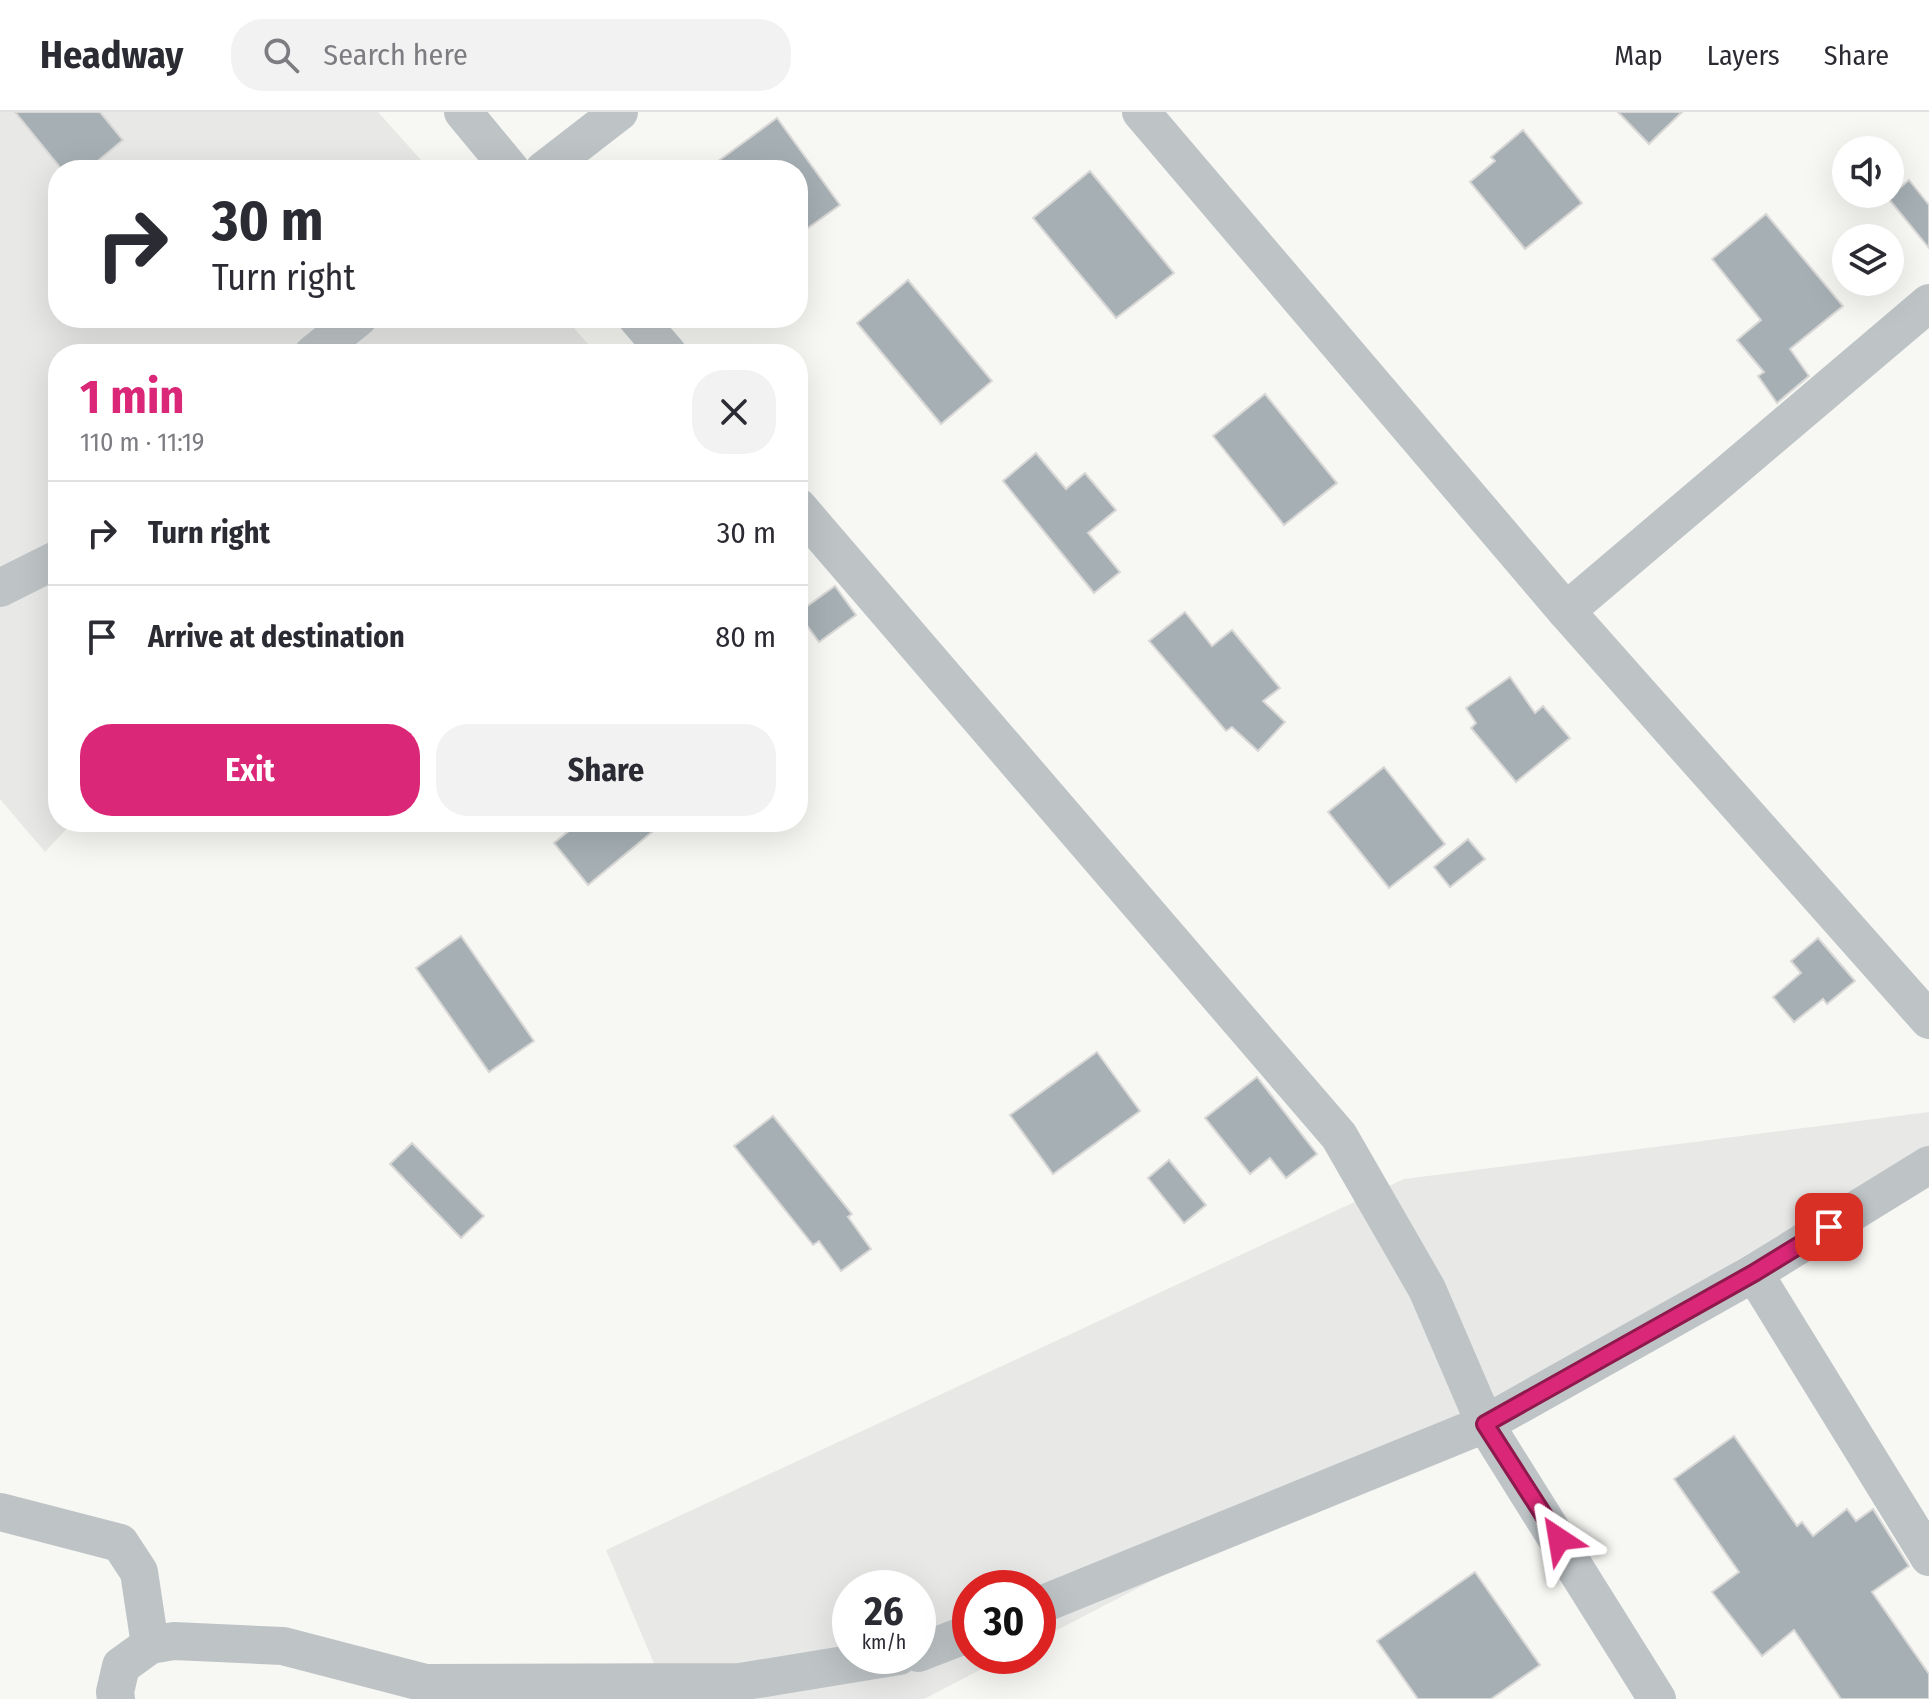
<!DOCTYPE html>
<html lang="en">
<head>
<meta charset="utf-8">
<style>
	:root { --surface:#fff; --page:#f2f2f3; --text:#2b2b33; --muted:#7c7c81; --line:#e1e1e2; --accent:#db2777 }
	body { margin:0; font-family:"Fira Sans Condensed",sans-serif; background:var(--page); color:var(--text); height:100vh; display:flex; flex-direction:column; font-size:30px; white-space:nowrap }
	* { box-sizing:border-box; margin:0 }
	p { font-size:26px; color:var(--muted) }
	.icon { flex:none; width:44px; height:44px; fill:none; stroke:currentColor; stroke-width:2; stroke-linecap:round; stroke-linejoin:round }
	.map { position:relative; flex:1; overflow:hidden }
	.panel { position:absolute; left:48px; top:232px; width:760px; height:488px; display:flex; flex-direction:column; background:var(--surface); border-radius:32px; box-shadow:0 8px 32px #0002 }
	.panel>* { flex:none }
	.guide { position:absolute; left:48px; top:48px; width:760px; height:168px; border-radius:32px; box-shadow:0 8px 32px #0002; background:#fff; color:var(--text); overflow:hidden }
	.buttons { position:absolute; left:1832px; top:24px; display:grid; gap:16px }
	.buttons a { display:grid; place-items:center; width:72px; height:72px; border-radius:50%; background:var(--surface); box-shadow:0 8px 32px #0002; font-size:40px }
	.speed { position:absolute; left:832px; top:1458px; display:flex; gap:16px; font-size:40px; font-weight:700; text-align:center }
	.speed>* { display:grid; place-content:center; width:104px; height:104px; border-radius:50%; background:var(--surface); box-shadow:0 8px 32px #0002; line-height:1 }
	.speed small { font-size:20px; font-weight:400 }
	.speed .limit { border:12px solid #d22; background:#fff; color:#111 }
	.pin { position:absolute; display:grid; place-items:center; width:68px; height:68px; color:#fff; margin:-34px; border-radius:16px; box-shadow:0 4px 12px #0006 }
	.me { position:absolute; width:88px; margin:-44px; rotate:327deg; stroke-linejoin:round; filter:drop-shadow(0 0 6px #0008) }
	.turn { display:flex; align-items:center; gap:28px; height:168px; padding:0 32px; font-size:36px }
	.turn .icon { width:104px; height:104px; stroke-width:2.5 }
	.turn b { display:block; font-size:56px; line-height:68px }
	.round { display:grid; place-items:center; flex:none; width:84px; height:84px; border-radius:32px; background:var(--page) }
	.head { display:flex; align-items:center; justify-content:space-between; height:136px; padding:0 32px }
	h1 { font-size:48px; font-weight:700; line-height:60px; color:var(--accent) }
	.button { display:flex; gap:16px; margin-top:auto; padding:16px 32px }
	.button a { flex:1; height:92px; border-radius:32px; background:var(--accent); color:#fff; font-size:32px; font-weight:700; line-height:92px; text-align:center }
	.button a+a { background:var(--page); color:var(--text) }
	ul { padding:0; list-style:none }
	li { display:flex; align-items:center; gap:24px; height:104px; padding:0 32px; border-top:2px solid var(--line) }
	li div { flex:1 }
	li b { display:block; font-size:30px }
	li em { font-style:normal }
	header { display:flex; align-items:center; gap:48px; box-sizing:border-box; height:112px; padding:0 40px; background:var(--surface); border-bottom:2px solid var(--line) }
	header strong { font-size:38px }
	nav { display:flex; gap:44px; margin-inline-start:auto; font-size:28px }
	.search { width:560px; height:72px; background:var(--page); display:flex; align-items:center; gap:20px; box-sizing:border-box; padding:0 28px; border-radius:32px; color:var(--muted); font-size:30px }
	.map>svg:first-child { display:block }
	.built { fill:#e8e8e7; fill-rule:evenodd }
	.building { fill:#a6b0b4; stroke:#d9d8d7; stroke-width:2 }
	.lines { fill:none; stroke-linecap:round; stroke-linejoin:round }
	.minor { stroke:#bec4c6; stroke-width:38 }
	.route-casing { stroke:#8e194d; stroke-width:20 }
	.route { stroke:#db2777; stroke-width:14 }
</style>
</head>
<body>
<header>
<strong>Headway</strong>
<div class="search"><svg class="icon" aria-label="search" viewBox="0 0 24 24"><circle cx="10" cy="10" r="6"/><path d="M15 15l6 6"/></svg>Search here</div>
<nav><a>Map</a><a>Layers</a><a>Share</a></nav>
</header>
<div class="map">
<svg width="1929" height="1587" viewBox="0 0 1929 1587">
	<rect width="100%" height="100%" fill="#f7f7f4"/>
	<g class="built">
		<path d="M 0,0 L 378,0 L 430,58 L 58,58 L 58,206 L 565,206 L 597,242 L 58,242 L 58,710 L 73,710 L 45,740 L 0,687 Z"/>
		<path d="M 1929,1000 L 1929,1053 L 1346,1368 L 1038,1528 L 1038,1476 L 970,1476 L 970,1544 L 1007,1544 L 924,1587 L 669,1587 L 606,1438 L 1404,1067 ZM 850,1476 L 918,1476 L 918,1544 L 850,1544 Z"/>
	</g>
	<g class="building">
		<path d="M 15,0 L 100,0 L 123,28 L 87,58 L 62,58 Z"/>
		<path d="M 1618,0 L 1682,0 L 1649,32 Z"/>
		<path d="M 777,6 L 840,93 L 798,123 L 798,58 L 706,58 Z"/>
		<path d="M 1523,18 L 1582,91 L 1525,137 L 1470,70 L 1495,49 L 1491,45 Z"/>
		<path d="M 1090,59 L 1174,161 L 1116,206 L 1033,106 Z"/>
		<path d="M 1909,68 L 1929,93 L 1929,136 L 1888,86 Z"/>
		<path d="M 1766,102 L 1843,194 L 1790,237 L 1809,264 L 1777,291 L 1758,264 L 1764,260 L 1737,228 L 1761,208 L 1712,147 Z"/>
		<path d="M 908,168 L 992,269 L 941,312 L 857,211 Z"/>
		<path d="M 1265,282 L 1337,371 L 1284,413 L 1213,324 Z"/>
		<path d="M 1036,341 L 1066,377 L 1085,361 L 1116,398 L 1088,421 L 1120,460 L 1094,481 L 1003,369 Z"/>
		<path d="M 835,474 L 856,503 L 819,530 L 798,501 Z"/>
		<path d="M 1185,500 L 1212,534 L 1232,518 L 1280,576 L 1263,589 L 1285,610 L 1258,639 L 1232,615 L 1226,619 L 1149,529 Z"/>
		<path d="M 1510,565 L 1535,601 L 1543,594 L 1570,626 L 1516,670 L 1471,616 L 1476,611 L 1466,596 Z"/>
		<path d="M 1384,655 L 1445,732 L 1389,776 L 1328,700 Z"/>
		<path d="M 580,710 L 664,710 L 588,773 L 554,731 Z"/>
		<path d="M 1468,727 L 1485,747 L 1450,775 L 1434,755 Z"/>
		<path d="M 461,824 L 534,929 L 489,960 L 416,856 Z"/>
		<path d="M 1818,826 L 1855,869 L 1827,892 L 1823,887 L 1794,910 L 1773,885 L 1801,861 L 1791,849 Z"/>
		<path d="M 1097,940 L 1140,999 L 1053,1062 L 1010,1003 Z"/>
		<path d="M 1257,965 L 1317,1042 L 1286,1066 L 1270,1046 L 1250,1062 L 1205,1006 Z"/>
		<path d="M 773,1004 L 852,1102 L 848,1105 L 871,1137 L 841,1159 L 819,1129 L 813,1133 L 734,1034 Z"/>
		<path d="M 412,1031 L 484,1104 L 461,1126 L 390,1052 Z"/>
		<path d="M 1169,1048 L 1206,1093 L 1184,1111 L 1148,1066 Z"/>
		<path d="M 1734,1324 L 1797,1414 L 1802,1410 L 1813,1424 L 1847,1397 L 1856,1409 L 1873,1397 L 1909,1454 L 1872,1480 L 1929,1562 L 1929,1587 L 1841,1587 L 1794,1518 L 1762,1544 L 1712,1480 L 1739,1460 L 1674,1367 Z"/>
		<path d="M 1475,1460 L 1540,1553 L 1491,1587 L 1418,1587 L 1377,1529 Z"/>
	</g>
	<g class="lines">
		<g class="minor">
			<path d="M 463,0 L 511,58"/>
			<path d="M 1141,0 L 1566,499 L 1929,908"/>
			<path d="M 544,58 L 619,0"/>
			<path d="M 637,206 L 668,242"/>
			<path d="M 313,242 L 358,206"/>
			<path d="M 798,395 L 1339,1024 L 1427,1177 L 1485,1312 L 1038,1494"/>
			<path d="M 0,476 L 58,447"/>
			<path d="M 1566,499 L 1929,191"/>
			<path d="M 1754,1161 L 1929,1445"/>
			<path d="M 0,1400 L 120,1431 L 139,1460 L 150,1533"/>
			<path d="M 918,1541 L 970,1521"/>
			<path d="M 116,1587 L 115,1580 L 121,1554 L 150,1533 L 174,1529 L 283,1534 L 425,1571 L 740,1570 L 899,1544"/>
			<path d="M 1657,1587 L 1485,1312 L 1754,1161 L 1929,1053"/>
		</g>
	</g>
	<g class="lines">
		<defs>
			<path id="route" d="M 1559,1427 L 1485,1312 L 1754,1161 L 1829,1115"/>
		</defs>
		<use href="#route" class="route-casing"/>
		<use href="#route" class="route"/>
	</g>
</svg>
<div class="buttons">
<a><svg class="icon" aria-label="sound" viewBox="0 0 24 24"><path d="M4 9h4l5-4v14l-5-4H4zM17 9q2 3 0 6"/></svg></a>
<a><svg class="icon" aria-label="layers" viewBox="0 0 24 24"><path d="M12 4l9 5-9 5-9-5zM3 14l9 5 9-5"/></svg></a>
</div>
<div class="speed"><div>26<small>km/h</small></div><div class="limit">30</div></div>
<div class="pin" style="left:1829px;top:1115px;background:#d93025"><svg class="icon" aria-label="arrive" viewBox="0 0 24 24"><path d="M6 21V4h12l-3 4 3 4H6"/></svg></div>
<svg class="me" style="left:1559px;top:1427px" viewBox="-20 -20 40 40"><path d="M0-17L14 15 0 8-14 15z" fill="#db2777" stroke="#fff" stroke-width="4"/></svg>
<div class="guide">
<div class="turn"><svg class="icon" aria-label="right" viewBox="0 0 24 24"><path d="M7 20v-9h11M14 6l5 5-5 5"/></svg><div><b>30 m</b>Turn right</div></div>
</div>
<section class="panel">
<div class="head"><div><h1>1 min</h1><p>110 m · 11:19</p></div><a class="round"><svg class="icon" aria-label="close" viewBox="0 0 24 24"><path d="M6 6l12 12M18 6L6 18"/></svg></a></div>
<ul>
<li><svg class="icon" aria-label="right" viewBox="0 0 24 24"><path d="M7 20v-9h11M14 6l5 5-5 5"/></svg><div><b>Turn right</b></div><em>30 m</em></li>
<li><svg class="icon" aria-label="arrive" viewBox="0 0 24 24"><path d="M6 21V4h12l-3 4 3 4H6"/></svg><div><b>Arrive at destination</b></div><em>80 m</em></li>
</ul>
<div class="button"><a>Exit</a><a>Share</a></div>
</section>
</div>
</body>
</html>
